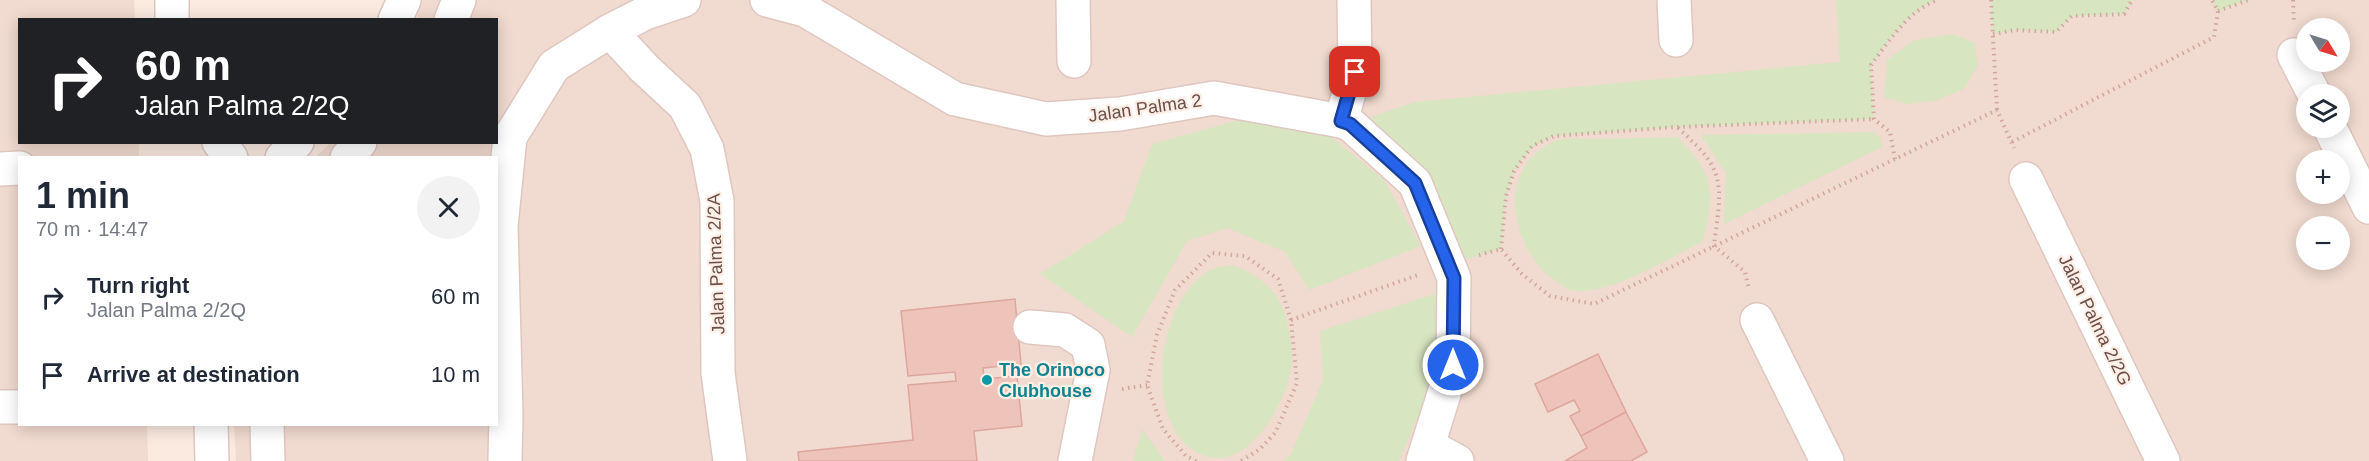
<!DOCTYPE html>
<html lang="en">
<head>
<meta charset="utf-8">
<style>
	:root { --surface:#fff; --page:#f2f2f3; --text:#1f2937; --muted:#747a83 }
	body { margin:0; font-family:Arial,sans-serif; background:var(--page); color:var(--text); height:100vh; display:flex; flex-direction:column; font-size:22px; white-space:nowrap }
	* { box-sizing:border-box; margin:0 }
	p { font-size:20px; color:var(--muted) }
	.icon { flex:none; width:33px; height:33px; fill:none; stroke:currentColor; stroke-width:2; stroke-linecap:round; stroke-linejoin:round }
	.map { position:relative; flex:1; overflow:hidden }
	.panel { position:absolute; left:18px; top:156px; width:480px; height:270px; display:flex; flex-direction:column; background:var(--surface); border-radius:0px; box-shadow:0 3px 15px #0003 }
	.panel>* { flex:none }
	.banner { position:absolute; left:18px; top:18px; width:480px; height:126px; border-radius:0px; box-shadow:0 3px 15px #0003; background:#202124; color:#fff; overflow:hidden }
	.needle { width:39px; rotate:128deg }
	.controls { position:absolute; left:2296px; top:18px; display:grid; gap:12px }
	.controls a { display:grid; place-items:center; width:54px; height:54px; border-radius:50%; background:var(--surface); box-shadow:0 3px 15px #0003; font-size:30px }
	.pin { position:absolute; display:grid; place-items:center; width:51px; height:51px; color:#fff; margin:-26px; border-radius:12px; box-shadow:0 3px 9px #0006 }
	.me { position:absolute; width:66px; margin:-33px; rotate:0deg; stroke-linejoin:round; filter:drop-shadow(0 0 4px #0008) }
	.turn { display:flex; align-items:center; gap:21px; height:126px; padding:0 18px; font-size:27px }
	.turn .icon { width:78px; height:78px; stroke-width:2.5 }
	.turn b { display:block; font-size:42px; line-height:51px }
	.round { display:grid; place-items:center; flex:none; width:63px; height:63px; border-radius:32px; background:var(--page) }
	.summary { display:flex; align-items:center; justify-content:space-between; height:102px; padding:0 18px }
	h1 { font-size:36px; font-weight:700; line-height:45px }
	ul { padding:0; list-style:none }
	li { display:flex; align-items:center; gap:18px; height:78px; padding:0 18px }
	li div { flex:1 }
	li b { display:block; font-size:22px }
	li em { font-style:normal }
	.map>svg:first-child { display:block }
	.residential { fill:#f1dacf; fill-rule:evenodd }
	.green { fill:#d8e5c1 }
	.building { fill:#edc3ba; stroke:#dea69c; stroke-width:1.5 }
	.lines { fill:none; stroke-linecap:round; stroke-linejoin:round }
	.minor-casing { stroke:#dfc7c0; stroke-width:36 }
	.path { stroke:#d1a69e; stroke-width:4; stroke-dasharray:1.5 4.5; stroke-linecap:butt }
	.minor { stroke:#fff; stroke-width:33 }
	.route-casing { stroke:#184099; stroke-width:15 }
	.route { stroke:#2563eb; stroke-width:10 }
	.culture-dot { fill:#0f9aa8; stroke:#fdefe6; stroke-width:2 }
	.labels { text-anchor:middle; stroke-width:4.5; stroke-linejoin:round; paint-order:stroke }
	.street-label { font-size:18px; fill:#6e4e4a; stroke:#fdefe6 }
	.culture-label { font-size:18px; font-weight:bold; fill:#0d838f; stroke:#fdefe6; text-anchor:start }
</style>
</head>
<body>
<div class="map">
<svg width="2369" height="461" viewBox="0 0 2369 461">
	<rect width="100%" height="100%" fill="#faeae0"/>
	<g class="residential">
		<path d="M 0,0 L 134,0 L 135,19 L 20,20 L 20,142 L 139,143 L 139,157 L 20,158 L 20,424 L 147,425 L 148,461 L 0,461 Z"/>
		<path d="M 422,0 L 2369,0 L 2369,461 L 236,461 L 234,425 L 496,424 L 496,158 L 316,157 L 330,143 L 496,142 L 496,20 L 417,19 ZM 2307,28 L 2340,28 L 2340,62 L 2307,62 ZM 2307,94 L 2340,94 L 2340,128 L 2307,128 ZM 2307,160 L 2340,160 L 2340,194 L 2307,194 ZM 2307,226 L 2340,226 L 2340,260 L 2307,260 Z"/>
	</g>
	<g class="green">
		<path d="M 1836,0 L 1937,0 C 1908,11 1889,41 1871,65 L 1874,119 L 1677,127 L 1554,136 L 1532,147 L 1514,171 L 1506,196 L 1501,249 L 1448,264 L 1415,183 L 1350,124 L 1415,102 L 1840,62 Z"/>
		<path d="M 1991,0 L 2132,0 L 2124,14 L 2072,16 L 2056,32 L 2015,30 L 1993,34 Z"/>
		<path d="M 2212,0 L 2248,0 L 2218,11 Z"/>
		<path d="M 1953,34 L 1975,43 L 1978,65 L 1964,89 L 1935,101 L 1907,104 L 1884,97 L 1887,60 L 1914,40 Z"/>
		<path d="M 1238,120 L 1330,136 L 1384,180 L 1421,246 L 1309,290 L 1285,252 L 1227,228 L 1187,241 L 1132,337 L 1040,274 L 1124,221 L 1152,144 Z"/>
		<path d="M 1873,132 L 1880,137 L 1882,147 L 1724,224 L 1726,173 L 1701,135 Z"/>
		<path d="M 1677,137 C 1715,175 1715,190 1703,241 C 1668,259 1612,294 1573,291 C 1567,290 1562,285 1557,282 C 1510,251 1494,167 1555,141 C 1563,137 1577,139 1586,139 C 1616,138 1647,138 1677,137 Z"/>
		<path d="M 1233,265 C 1250,272 1265,280 1276,296 C 1287,312 1293,343 1292,362 C 1290,395 1255,461 1215,458 C 1138,448 1151,295 1215,268 C 1220,266 1227,266 1233,265 Z"/>
		<path d="M 1440,292 L 1438,370 L 1399,461 L 1281,461 L 1290,456 L 1323,380 L 1320,331 Z"/>
		<path d="M 1142,429 L 1165,461 L 1133,461 Z"/>
	</g>
	<g class="building">
		<path d="M 1015,299 L 1021,364 L 983,368 L 984,379 L 1017,376 L 1022,426 L 974,431 L 977,461 L 799,461 L 798,452 L 913,440 L 908,385 L 956,381 L 955,372 L 908,376 L 901,311 Z"/>
		<path d="M 1598,354 L 1626,412 L 1581,436 L 1570,416 L 1580,411 L 1574,400 L 1548,412 L 1535,384 Z"/>
		<path d="M 1626,412 L 1647,452 L 1631,461 L 1565,461 L 1587,448 L 1581,436 Z"/>
	</g>
	<g class="lines">
		<defs>
			<g id="minor">
				<path d="M 172,0 L 172,20"/>
				<path d="M 767,0 L 805,10 L 955,99 L 1046,119 L 1120,114 L 1214,98 L 1341,121 L 1350,124 L 1415,183 L 1454,278 L 1453,365 L 1423,461"/>
				<path d="M 1073,0 L 1074,61"/>
				<path d="M 1674,0 L 1676,40"/>
				<path d="M 395,20 L 404,0"/>
				<path d="M 451,20 L 459,0"/>
				<path d="M 610,31 L 644,68 L 685,106 L 707,149 L 717,201 L 718,373 L 730,461"/>
				<path d="M 2294,55 L 2314,94"/>
				<path d="M 1341,121 L 1355,72 L 1354,0"/>
				<path d="M 2330,128 L 2369,207"/>
				<path d="M 219,142 L 231,158"/>
				<path d="M 282,158 L 297,142"/>
				<path d="M 347,158 L 360,142"/>
				<path d="M 0,169 L 20,168"/>
				<path d="M 2026,179 L 2163,461"/>
				<path d="M 1757,320 L 1827,461"/>
				<path d="M 1030,327 L 1065,330 L 1088,345 L 1093,370 L 1075,461"/>
				<path d="M 0,407 L 20,407"/>
				<path d="M 211,424 L 212,461"/>
				<path d="M 267,424 L 268,461"/>
				<path d="M 1429,446 L 1457,461"/>
				<path d="M 505,461 L 506,415 L 501,226 L 510,137 L 554,66 L 610,31 L 645,13 L 684,0"/>
			</g>
		</defs>
		<use href="#minor" class="minor-casing"/>
		<g class="path">
			<path d="M 1991,0 L 1997,110"/>
			<path d="M 2293,0 L 2294,23"/>
			<path d="M 2218,11 L 2248,0"/>
			<path d="M 1993,34 L 2015,30 L 2056,32 L 2072,16 L 2124,14 L 2132,0"/>
			<path d="M 1678,128 C 1692,141 1710,156 1716,175 C 1723,195 1716,225 1714,246 L 1745,272 L 1749,289"/>
			<path d="M 2012,142 L 2214,37 L 2218,11 L 2212,0"/>
			<path d="M 1895,159 L 1890,132 L 1874,119 L 1871,65 C 1889,41 1908,11 1937,0"/>
			<path d="M 1501,249 L 1506,196 L 1514,171 L 1532,146 L 1554,136 L 1677,127 L 1874,119"/>
			<path d="M 1479,255 L 1501,249 L 1522,274 L 1550,296 L 1594,304 L 1997,110 L 2014,148"/>
			<path d="M 1291,320 L 1418,275"/>
			<path d="M 1122,389 L 1147,385"/>
			<path d="M 1031,395 L 1055,394"/>
			<path d="M 1196,461 L 1186,456 L 1163,429 L 1147,385 L 1157,335 L 1175,290 L 1212,253 L 1245,256 L 1278,279 L 1291,320 L 1297,383 L 1275,433 L 1260,449 L 1241,461"/>
		</g>
		<use href="#minor" class="minor"/>
	</g>
	<g class="lines">
		<defs>
			<path id="route" d="M 1355,72 L 1341,121 L 1350,124 L 1415,183 L 1454,278 L 1453,365"/>
		</defs>
		<use href="#route" class="route-casing"/>
		<use href="#route" class="route"/>
	</g>
	<circle class="culture-dot" cx="987" cy="380" r="6"/>
	<g class="labels">
		<g class="street-label">
			<text transform="translate(1145 108) rotate(-8)" y="6">Jalan Palma 2</text>
			<text transform="translate(716 264) rotate(-92)" y="6">Jalan Palma 2/2A</text>
			<text transform="translate(2095 320) rotate(64)" y="6">Jalan Palma 2/2G</text>
		</g>
		<g class="culture-label">
			<text x="999" y="376">The Orinoco<tspan x="999" dy="21">Clubhouse</tspan></text>
		</g>
	</g>
</svg>
<div class="controls">
<a><svg class="needle" viewBox="-14 -14 28 28"><path d="M0-13l5 13h-10z" fill="#e53935"/><path d="M0 13l5-13h-10z" fill="#747a83"/></svg></a>
<a><svg class="icon" aria-label="layers" viewBox="0 0 24 24"><path d="M12 4l9 5-9 5-9-5zM3 14l9 5 9-5"/></svg></a>
<a>+</a>
<a>−</a>
</div>
<div class="pin" style="left:1355px;top:72px;background:#d93025"><svg class="icon" aria-label="arrive" viewBox="0 0 24 24"><path d="M6 21V4h12l-3 4 3 4H6"/></svg></div>
<svg class="me" style="left:1453px;top:365px" viewBox="-20 -20 40 40"><circle r="17" fill="#2563eb" stroke="#fff" stroke-width="3"/><path d="M0-11L8 9 0 5-8 9z" fill="#fff"/></svg>
<div class="banner">
<div class="turn"><svg class="icon" aria-label="right" viewBox="0 0 24 24"><path d="M7 20v-9h11M14 6l5 5-5 5"/></svg><div><b>60 m</b>Jalan Palma 2/2Q</div></div>
</div>
<section class="panel">
<div class="summary"><div><h1>1 min</h1><p>70 m · 14:47</p></div><a class="round"><svg class="icon" aria-label="close" viewBox="0 0 24 24"><path d="M6 6l12 12M18 6L6 18"/></svg></a></div>
<ul>
<li><svg class="icon" aria-label="right" viewBox="0 0 24 24"><path d="M7 20v-9h11M14 6l5 5-5 5"/></svg><div><b>Turn right</b><p>Jalan Palma 2/2Q</p></div><em>60 m</em></li>
<li><svg class="icon" aria-label="arrive" viewBox="0 0 24 24"><path d="M6 21V4h12l-3 4 3 4H6"/></svg><div><b>Arrive at destination</b></div><em>10 m</em></li>
</ul>
</section>
</div>
</body>
</html>
